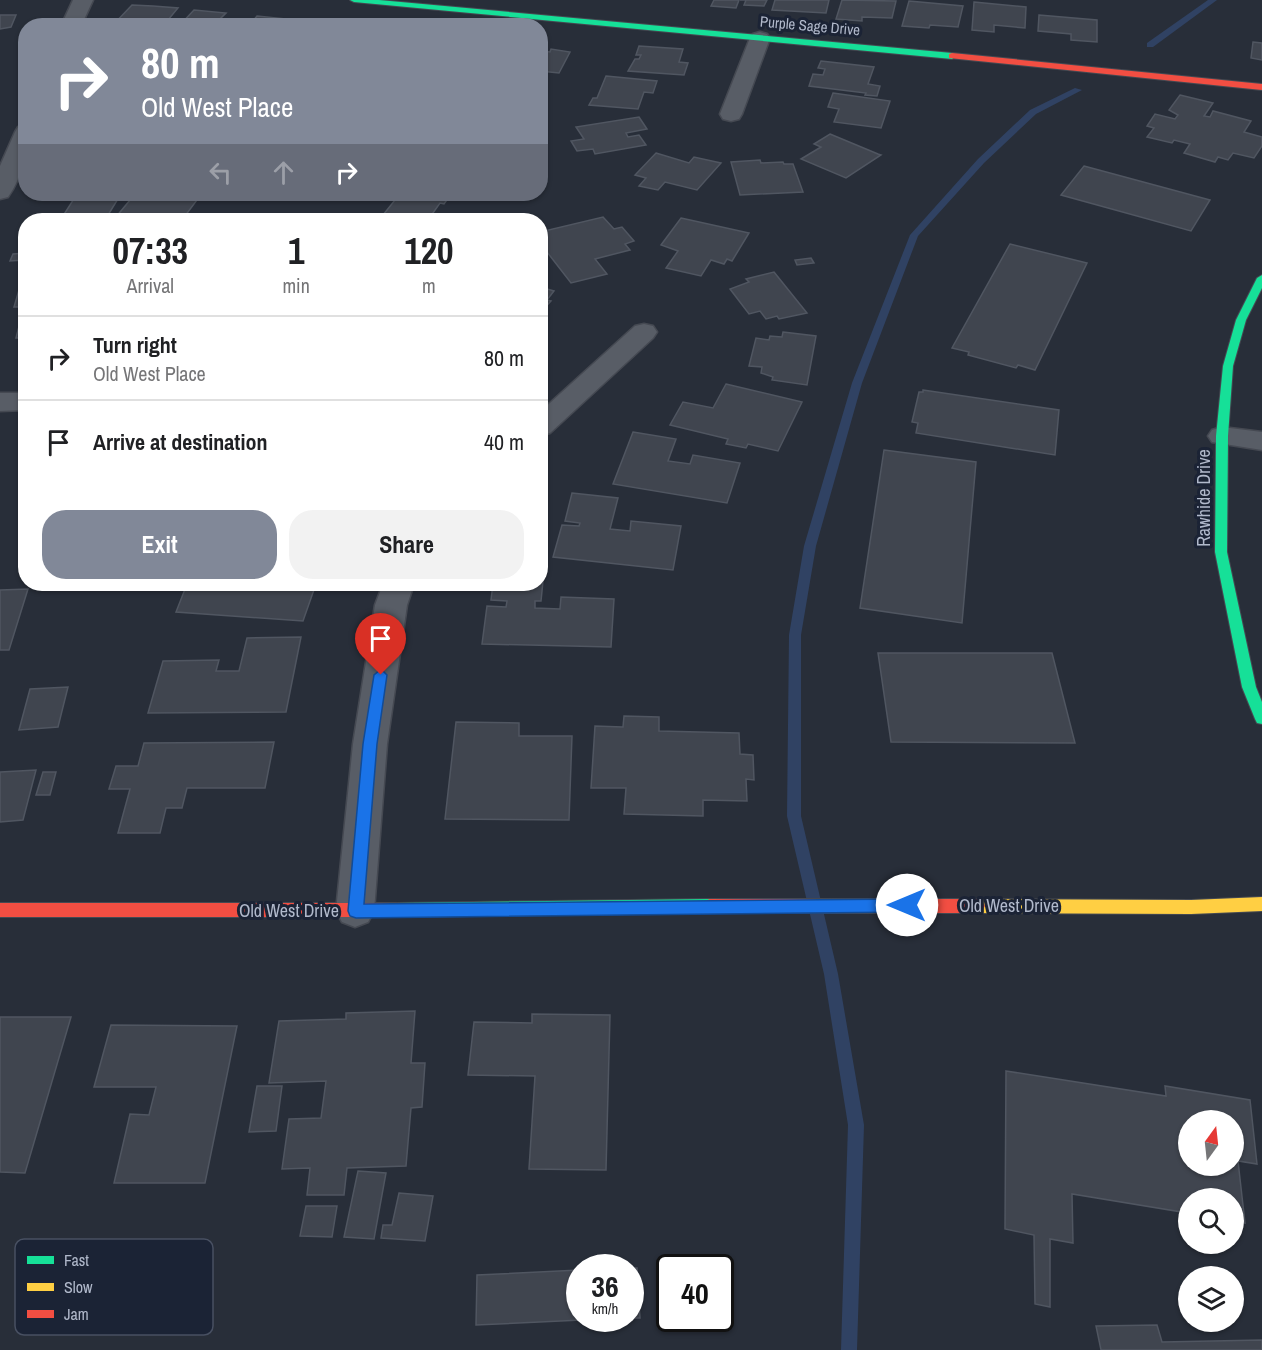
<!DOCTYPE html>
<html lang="en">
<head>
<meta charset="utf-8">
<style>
	:root { --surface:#fff; --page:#f2f2f2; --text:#202124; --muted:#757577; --line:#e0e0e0; --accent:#818898 }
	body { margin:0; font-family:"Archivo Narrow",sans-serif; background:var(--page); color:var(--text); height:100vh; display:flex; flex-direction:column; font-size:22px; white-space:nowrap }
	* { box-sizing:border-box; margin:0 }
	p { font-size:20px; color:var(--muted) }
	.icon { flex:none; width:33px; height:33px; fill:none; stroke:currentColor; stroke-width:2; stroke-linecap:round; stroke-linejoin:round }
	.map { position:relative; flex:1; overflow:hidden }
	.panel { position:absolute; left:18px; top:213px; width:530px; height:378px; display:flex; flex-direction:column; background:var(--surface); border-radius:24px; box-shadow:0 2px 4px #0004 }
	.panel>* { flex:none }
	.top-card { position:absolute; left:18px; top:18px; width:530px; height:183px; border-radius:24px; box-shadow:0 2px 4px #0004; background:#818898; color:#fff; overflow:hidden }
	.needle { width:39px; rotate:15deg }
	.buttons { position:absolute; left:1178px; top:1110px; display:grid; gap:12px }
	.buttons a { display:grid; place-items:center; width:66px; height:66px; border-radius:50%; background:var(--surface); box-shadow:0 2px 4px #0004; font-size:30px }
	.speed { position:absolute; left:566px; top:1254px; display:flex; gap:12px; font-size:30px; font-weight:700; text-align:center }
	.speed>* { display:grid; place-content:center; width:78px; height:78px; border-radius:50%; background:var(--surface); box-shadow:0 2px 4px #0004; line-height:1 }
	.speed small { font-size:15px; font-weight:400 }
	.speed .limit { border:3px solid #111; border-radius:9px; background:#fff; color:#111 }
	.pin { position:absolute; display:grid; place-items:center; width:51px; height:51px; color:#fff; margin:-62px -26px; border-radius:50% 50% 50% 0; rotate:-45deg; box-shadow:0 0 6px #0007 }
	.pin .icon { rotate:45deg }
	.me { position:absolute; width:66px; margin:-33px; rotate:270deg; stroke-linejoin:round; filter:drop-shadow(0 0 4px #0008) }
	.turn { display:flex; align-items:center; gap:21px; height:126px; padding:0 24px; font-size:27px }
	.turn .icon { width:78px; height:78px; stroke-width:2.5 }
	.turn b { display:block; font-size:42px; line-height:51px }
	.lanes { display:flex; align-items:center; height:57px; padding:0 24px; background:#0003; justify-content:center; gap:30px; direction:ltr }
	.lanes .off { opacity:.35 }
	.eta { display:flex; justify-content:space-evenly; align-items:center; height:102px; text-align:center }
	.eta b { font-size:36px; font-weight:700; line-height:42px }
	.button { display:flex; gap:12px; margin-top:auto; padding:12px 24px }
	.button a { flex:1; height:69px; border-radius:24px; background:var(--accent); color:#fff; font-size:24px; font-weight:700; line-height:69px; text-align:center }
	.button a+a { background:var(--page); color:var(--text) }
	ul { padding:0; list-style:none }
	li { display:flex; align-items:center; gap:18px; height:84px; padding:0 24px; border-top:2px solid var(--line) }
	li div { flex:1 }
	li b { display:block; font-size:22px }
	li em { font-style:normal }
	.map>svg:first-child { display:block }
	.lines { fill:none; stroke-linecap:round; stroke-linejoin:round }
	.stream { fill:#304263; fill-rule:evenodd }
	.building { fill:#40454f; stroke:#505661; stroke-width:1.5; fill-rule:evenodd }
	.street-casing { stroke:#454952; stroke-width:3 }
	.fast-casing { stroke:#454952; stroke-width:2 }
	.slow-casing { stroke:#454952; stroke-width:2 }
	.jam-casing { stroke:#454952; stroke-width:2 }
	.street { fill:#585d66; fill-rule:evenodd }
	.fast { fill:#16e098; fill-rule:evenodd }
	.slow { fill:#ffcf43; fill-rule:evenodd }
	.jam { fill:#f24e42; fill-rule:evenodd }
	.route { fill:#1a73e8; stroke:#114b97; stroke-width:1.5 }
	.labels { text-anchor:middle; stroke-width:6; stroke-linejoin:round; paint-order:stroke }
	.far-street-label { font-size:15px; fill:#b1b9cb; stroke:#1b2335 }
	.street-label { font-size:18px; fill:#b1b9cb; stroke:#1b2335 }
	.key { fill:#1b2335; stroke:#485062; stroke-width:1.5 }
	.key-label { font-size:16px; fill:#b1b9cb }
</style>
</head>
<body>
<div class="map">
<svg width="1262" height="1350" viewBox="0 0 1262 1350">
	<rect width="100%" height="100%" fill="#282e39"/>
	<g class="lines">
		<g class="stream">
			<path d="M 1208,0 L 1217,0 L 1153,47 L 1147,47 L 1147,43 Z"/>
			<path d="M 1075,88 L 1082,90 L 1036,114 L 984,163 L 918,236 L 862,383 L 816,546 L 801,635 L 801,816 L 838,974 L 864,1125 L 857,1350 L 841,1350 L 848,1125 L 824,974 L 787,816 L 789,635 L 804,546 L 852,383 L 910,235 L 978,159 L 1030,110 Z"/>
		</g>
	</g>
	<g class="building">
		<path d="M 714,0 L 739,0 L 736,8 L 711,6 Z"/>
		<path d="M 740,0 L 767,0 L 764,6 L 744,5 L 746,0 Z"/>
		<path d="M 775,0 L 829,0 L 826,13 L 772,10 Z"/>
		<path d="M 842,0 L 896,1 L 892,18 L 862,17 L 862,21 L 836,19 Z"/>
		<path d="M 909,1 L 963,6 L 958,27 L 930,25 L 929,28 L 902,26 Z"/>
		<path d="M 974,2 L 1026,7 L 1025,28 L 994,25 L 994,32 L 972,30 Z"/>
		<path d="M 132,5 L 153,6 L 178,8 L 163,26 L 112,26 Z"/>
		<path d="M 194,10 L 226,13 L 219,20 L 240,22 L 236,26 L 179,26 Z"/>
		<path d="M 0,15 L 16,15 L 11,27 L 0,29 Z"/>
		<path d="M 1039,15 L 1097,20 L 1097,42 L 1071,40 L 1071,34 L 1038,31 Z"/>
		<path d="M 257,16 L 287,19 L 283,24 L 296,26 L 249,26 Z"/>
		<path d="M 1253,42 L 1262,43 L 1262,60 L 1251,58 Z"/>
		<path d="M 540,44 L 546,44 L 542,51 L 550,52 L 551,49 L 570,52 L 559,73 L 540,71 Z"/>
		<path d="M 639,46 L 683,49 L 679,62 L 688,63 L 684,75 L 628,71 L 635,59 L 639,59 L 641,55 L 636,55 Z"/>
		<path d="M 821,61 L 874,67 L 868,84 L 880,86 L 877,96 L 865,95 L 866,93 L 809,86 L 813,74 L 823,75 L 825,69 L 818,68 Z"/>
		<path d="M 606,76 L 657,81 L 653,93 L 644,92 L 638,109 L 589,105 L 593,98 L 597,98 Z"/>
		<path d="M 833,93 L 890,101 L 881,128 L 834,122 L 839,109 L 828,107 Z"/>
		<path d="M 1180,95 L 1213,103 L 1204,116 L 1210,117 L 1213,111 L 1251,121 L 1244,132 L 1262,137 L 1262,146 L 1254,158 L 1233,153 L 1228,160 L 1218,157 L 1215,162 L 1184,153 L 1190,144 L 1174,140 L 1172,143 L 1147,137 L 1154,128 L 1147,126 L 1155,114 L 1175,119 L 1178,115 L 1169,110 Z"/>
		<path d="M 639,117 L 647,129 L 626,133 L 628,137 L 639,135 L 646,145 L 595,154 L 593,149 L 577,151 L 571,141 L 584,139 L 576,127 Z"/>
		<path d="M 830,134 L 878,154 L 881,155 L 846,178 L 801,159 L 821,147 L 814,144 Z"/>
		<path d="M 656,153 L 689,163 L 694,157 L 721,163 L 697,190 L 665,182 L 658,190 L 639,186 L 646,178 L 635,175 Z"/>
		<path d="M 760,160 L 761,163 L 783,162 L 784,164 L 793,164 L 803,192 L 740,195 L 731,162 Z"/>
		<path d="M 1084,166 L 1210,200 L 1191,231 L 1061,195 Z"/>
		<path d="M 77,194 L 121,194 L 105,220 L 61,219 Z"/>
		<path d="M 135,194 L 177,194 L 200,196 L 182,220 L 146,220 L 116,217 Z"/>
		<path d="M 393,194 L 448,194 L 446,197 L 449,197 L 444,204 L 440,203 L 428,220 L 379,220 L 395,200 L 390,199 Z"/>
		<path d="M 603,217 L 614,229 L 622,227 L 634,241 L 625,244 L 630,250 L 595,259 L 607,274 L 571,283 L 540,243 L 540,232 Z"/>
		<path d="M 681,218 L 749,233 L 732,261 L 727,259 L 724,264 L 711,260 L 701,276 L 666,268 L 678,251 L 661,245 Z"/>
		<path d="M 1010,244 L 1087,263 L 1035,370 L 1018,365 L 1016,368 L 968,355 L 969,352 L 952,348 Z"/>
		<path d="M 26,253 L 25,260 L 10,261 L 13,254 Z"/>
		<path d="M 811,258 L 814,263 L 797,265 L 795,260 Z"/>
		<path d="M 774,272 L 807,313 L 779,319 L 777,316 L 766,319 L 760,311 L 749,314 L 730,289 L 749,282 L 746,279 Z"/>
		<path d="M 540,287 L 554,291 L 547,300 L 551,301 L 540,313 Z"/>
		<path d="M 19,290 L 26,290 L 26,338 L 16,338 L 24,307 L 14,307 Z"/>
		<path d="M 783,332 L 816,336 L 807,385 L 772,380 L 773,377 L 761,373 L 762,367 L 749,366 L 756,338 L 769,340 L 770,336 L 782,337 Z"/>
		<path d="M 726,384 L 802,402 L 778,451 L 748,444 L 746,448 L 726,444 L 728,439 L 670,425 L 683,402 L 713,408 Z"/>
		<path d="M 923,390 L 1059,410 L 1055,455 L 916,433 L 918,423 L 912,422 L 919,392 L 923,392 Z"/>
		<path d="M 633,432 L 676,439 L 668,461 L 690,464 L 693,455 L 740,463 L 727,503 L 613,484 Z"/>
		<path d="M 884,450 L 976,462 L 962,623 L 860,608 Z"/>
		<path d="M 572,493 L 618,498 L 610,529 L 630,531 L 631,521 L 681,526 L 673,570 L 553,557 L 562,525 L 579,526 L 580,523 L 565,521 Z"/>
		<path d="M 540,571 L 544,571 L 541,601 L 535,601 L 535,608 L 560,609 L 561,597 L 614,599 L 611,647 L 482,644 L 487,606 L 506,607 L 507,601 L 491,600 L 493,584 L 540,584 Z"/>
		<path d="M 187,584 L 316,584 L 303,621 L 176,612 Z"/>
		<path d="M 28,589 L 9,650 L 0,650 L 0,590 Z"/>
		<path d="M 301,637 L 286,712 L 148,713 L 163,661 L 219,660 L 216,671 L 239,671 L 247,638 Z"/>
		<path d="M 878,653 L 1052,653 L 1075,743 L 891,742 Z"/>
		<path d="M 68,687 L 58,727 L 19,730 L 30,689 Z"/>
		<path d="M 624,716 L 659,717 L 659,731 L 739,733 L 740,754 L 753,755 L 754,780 L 746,779 L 747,801 L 703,800 L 703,816 L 624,814 L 626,788 L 591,788 L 595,726 L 623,727 Z"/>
		<path d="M 456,722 L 519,723 L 519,736 L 572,736 L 569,820 L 445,819 Z"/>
		<path d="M 274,742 L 265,788 L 187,788 L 182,808 L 166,808 L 160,833 L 118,833 L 130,789 L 109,789 L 116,766 L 138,766 L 144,743 Z"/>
		<path d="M 36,770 L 23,820 L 0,822 L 0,772 Z"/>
		<path d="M 43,772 L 56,772 L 50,795 L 36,795 Z"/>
		<path d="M 415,1011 L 411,1063 L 425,1063 L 422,1107 L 411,1108 L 406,1166 L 347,1168 L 344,1195 L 307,1195 L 310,1168 L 282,1169 L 289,1119 L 321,1118 L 326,1081 L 269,1083 L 279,1021 L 346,1019 L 346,1013 Z"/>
		<path d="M 532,1014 L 610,1015 L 606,1170 L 529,1169 L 535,1076 L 468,1075 L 474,1022 L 532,1023 Z"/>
		<path d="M 0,1017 L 71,1017 L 25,1173 L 0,1172 Z"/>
		<path d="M 111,1025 L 237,1026 L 205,1183 L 114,1183 L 130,1114 L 149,1115 L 156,1087 L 94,1087 Z"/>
		<path d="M 1006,1071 L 1166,1096 L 1165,1086 L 1250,1100 L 1257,1164 L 1238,1161 L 1245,1223 L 1233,1221 L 1233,1198 L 1188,1198 L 1188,1213 L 1072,1194 L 1073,1243 L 1050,1239 L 1050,1307 L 1035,1304 L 1034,1235 L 1005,1229 ZM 1188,1120 L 1233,1120 L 1233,1166 L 1188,1166 Z"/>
		<path d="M 257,1086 L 282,1086 L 276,1131 L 249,1132 Z"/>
		<path d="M 358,1171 L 386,1173 L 374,1239 L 344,1237 Z"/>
		<path d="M 399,1193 L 433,1196 L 425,1241 L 381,1238 L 383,1225 L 392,1225 Z"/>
		<path d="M 306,1206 L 337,1206 L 332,1237 L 300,1236 Z"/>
		<path d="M 630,1268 L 637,1268 L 640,1318 L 630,1318 Z"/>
		<path d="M 579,1270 L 579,1318 L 624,1318 L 476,1325 L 477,1275 Z"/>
		<path d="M 1157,1325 L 1162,1342 L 1262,1340 L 1262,1350 L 1101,1350 L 1096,1326 Z"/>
	</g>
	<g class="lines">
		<defs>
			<g id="street">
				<path d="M 73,0 L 93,0 L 81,26 L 61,26 Z"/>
				<path d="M 760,32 L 767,34 L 770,38 L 742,114 L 739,119 L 731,121 L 723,119 L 720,114 L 750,38 L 753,34 Z"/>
				<path d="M 26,126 C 26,153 24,174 8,197 L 0,199 L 0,166 L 15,132 L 18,127 Z"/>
				<path d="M 644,324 L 653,326 L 657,332 L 653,338 L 550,433 L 540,436 L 540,412 L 635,326 Z"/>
				<path d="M 0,393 L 26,393 L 26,410 L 0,411 Z"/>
				<path d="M 1222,427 L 1262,432 L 1262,450 L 1212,442 L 1208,436 L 1212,430 Z"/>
				<path d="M 383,584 L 414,584 L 407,605 L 387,744 L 374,911 L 368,922 L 355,927 L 342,922 L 336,911 L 353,744 L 375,605 Z"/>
			</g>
			<g id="fast">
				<path d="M 350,0 L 379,0 L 952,53 L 956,56 L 952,59 L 354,2 Z"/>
				<path d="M 1262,275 L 1262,288 L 1246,320 L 1233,366 L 1228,436 L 1227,552 L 1256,687 L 1262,702 L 1262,724 L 1257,723 L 1255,719 L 1242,687 L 1215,552 L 1216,436 L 1223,366 L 1236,320 L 1257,278 Z"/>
				<path d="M 710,899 L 715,901 L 718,906 L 715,911 L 710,913 L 397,917 L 392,915 L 389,910 L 392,905 L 397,903 Z"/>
			</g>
			<path id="slow" d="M 1262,897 L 1262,911 L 1191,914 L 977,913 L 972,911 L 969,906 L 972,901 L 977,899 L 1191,900 Z"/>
			<g id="jam">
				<path d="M 952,53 L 1262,84 L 1262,90 L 949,58 L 949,54 Z"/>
				<path d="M 710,899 L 977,899 L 982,901 L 985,906 L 982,911 L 977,913 L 710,913 L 705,911 L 702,906 L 705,901 Z"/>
				<path d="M 0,903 L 397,903 L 402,905 L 405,910 L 402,915 L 397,917 L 0,917 Z"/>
			</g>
		</defs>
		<use href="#street" class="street-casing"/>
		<use href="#fast" class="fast-casing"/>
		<use href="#slow" class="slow-casing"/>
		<use href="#jam" class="jam-casing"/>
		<use href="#street" class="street"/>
		<use href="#fast" class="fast"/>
		<use href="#slow" class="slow"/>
		<use href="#jam" class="jam"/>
	</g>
	<path class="route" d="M 381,669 L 387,675 L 377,744 L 364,904 L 907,899 L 912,901 L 915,905 L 912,910 L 907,912 L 356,918 L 350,916 L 348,911 L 363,744 L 374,675 Z"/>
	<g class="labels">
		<g class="far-street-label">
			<text transform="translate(810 26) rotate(5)" y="5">Purple Sage Drive</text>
		</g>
		<g class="street-label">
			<text transform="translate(1204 498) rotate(-90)" y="6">Rawhide Drive</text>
			<text x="1009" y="912">Old West Drive</text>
			<text x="289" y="917">Old West Drive</text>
		</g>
	</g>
	<rect x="15" y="1239" width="198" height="96" rx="9" class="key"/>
	<rect x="27" y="1256" width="27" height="8" fill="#16e098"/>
	<rect x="27" y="1283" width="27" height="8" fill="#ffcf43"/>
	<rect x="27" y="1310" width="27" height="8" fill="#f24e42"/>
	<g class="key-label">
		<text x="64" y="1266">Fast</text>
		<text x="64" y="1293">Slow</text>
		<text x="64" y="1320">Jam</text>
	</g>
</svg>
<div class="buttons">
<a><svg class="needle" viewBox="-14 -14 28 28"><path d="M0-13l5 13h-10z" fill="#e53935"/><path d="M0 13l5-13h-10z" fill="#757577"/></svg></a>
<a><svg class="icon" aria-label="search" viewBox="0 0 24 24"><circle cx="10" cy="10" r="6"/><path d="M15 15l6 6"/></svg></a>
<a><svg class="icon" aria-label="layers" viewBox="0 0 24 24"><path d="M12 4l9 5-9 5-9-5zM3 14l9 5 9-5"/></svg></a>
</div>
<div class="speed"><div>36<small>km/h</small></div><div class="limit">40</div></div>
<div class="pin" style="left:381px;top:675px;background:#d93025"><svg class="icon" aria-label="arrive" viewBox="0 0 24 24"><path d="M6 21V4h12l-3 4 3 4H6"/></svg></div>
<svg class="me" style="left:907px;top:905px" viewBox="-20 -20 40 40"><circle r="19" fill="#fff"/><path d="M0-13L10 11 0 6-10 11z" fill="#1a73e8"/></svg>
<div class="top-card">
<div class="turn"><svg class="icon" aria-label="right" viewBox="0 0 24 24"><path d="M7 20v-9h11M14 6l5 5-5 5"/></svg><div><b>80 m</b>Old West Place</div></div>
<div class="lanes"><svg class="icon off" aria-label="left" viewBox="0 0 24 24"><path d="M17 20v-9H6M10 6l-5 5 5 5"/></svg><svg class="icon off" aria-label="ahead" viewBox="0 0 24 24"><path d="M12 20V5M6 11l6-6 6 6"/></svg><svg class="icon" aria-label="right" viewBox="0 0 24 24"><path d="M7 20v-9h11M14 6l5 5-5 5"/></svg></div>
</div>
<section class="panel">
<div class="eta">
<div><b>07:33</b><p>Arrival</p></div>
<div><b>1</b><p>min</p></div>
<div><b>120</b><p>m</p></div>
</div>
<ul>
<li><svg class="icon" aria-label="right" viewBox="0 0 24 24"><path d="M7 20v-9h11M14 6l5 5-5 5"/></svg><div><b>Turn right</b><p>Old West Place</p></div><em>80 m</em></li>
<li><svg class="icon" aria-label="arrive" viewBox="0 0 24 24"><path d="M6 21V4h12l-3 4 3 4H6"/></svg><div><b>Arrive at destination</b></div><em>40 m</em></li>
</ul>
<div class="button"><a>Exit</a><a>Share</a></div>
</section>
</div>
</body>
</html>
